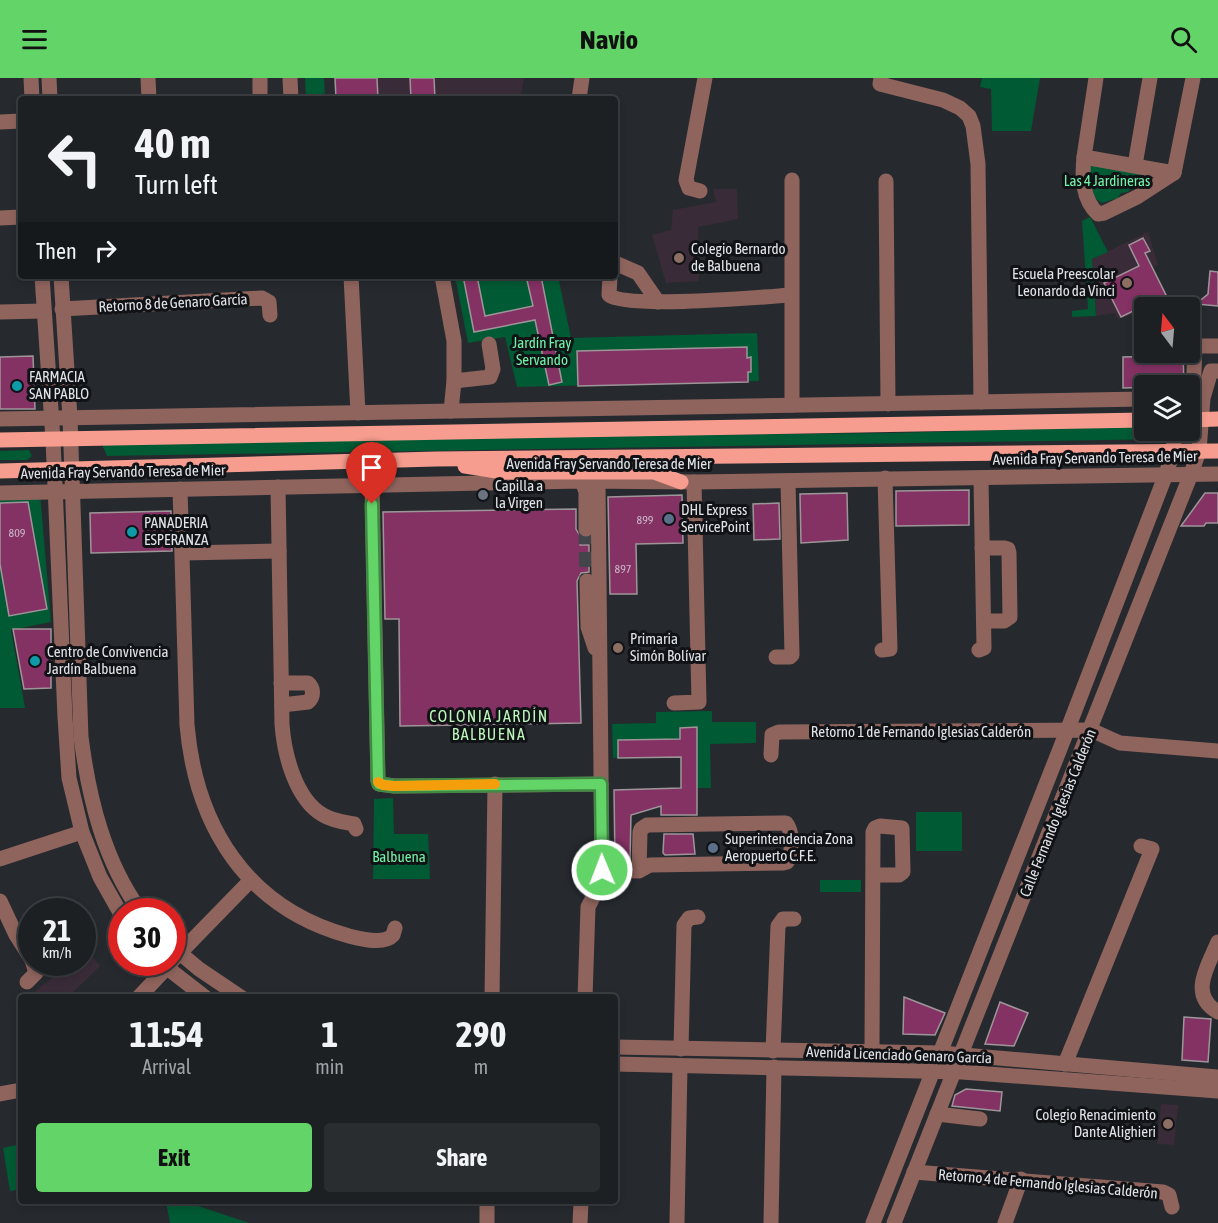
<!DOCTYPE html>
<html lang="en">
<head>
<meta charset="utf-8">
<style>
	:root { --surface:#1c2023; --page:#292d30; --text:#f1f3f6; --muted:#a0a3a6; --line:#3a3e41; --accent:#63d468 }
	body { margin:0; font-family:"Asap Condensed",sans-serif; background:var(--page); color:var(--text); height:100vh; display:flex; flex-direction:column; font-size:22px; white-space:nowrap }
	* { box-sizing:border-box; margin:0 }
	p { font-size:20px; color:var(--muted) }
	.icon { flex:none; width:33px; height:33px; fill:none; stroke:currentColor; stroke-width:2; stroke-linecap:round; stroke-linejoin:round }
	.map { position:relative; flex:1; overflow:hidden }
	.side { position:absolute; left:18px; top:916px; width:600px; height:210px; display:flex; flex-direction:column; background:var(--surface); border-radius:6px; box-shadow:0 3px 9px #0003,0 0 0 2px var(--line) }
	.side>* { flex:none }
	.hud { position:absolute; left:18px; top:18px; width:600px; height:183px; border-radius:6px; box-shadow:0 3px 9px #0003,0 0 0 2px var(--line); background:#1c2023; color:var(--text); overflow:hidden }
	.needle { width:39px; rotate:344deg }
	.fabs { position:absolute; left:1134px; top:219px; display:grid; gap:12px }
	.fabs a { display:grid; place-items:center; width:66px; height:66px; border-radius:6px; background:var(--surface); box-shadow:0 3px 9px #0003,0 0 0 2px var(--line); font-size:30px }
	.speed { position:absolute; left:18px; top:820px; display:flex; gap:12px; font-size:30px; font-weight:700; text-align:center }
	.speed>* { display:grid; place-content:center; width:78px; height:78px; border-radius:50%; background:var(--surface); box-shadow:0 3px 9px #0003,0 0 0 2px var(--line); line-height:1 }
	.speed small { font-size:15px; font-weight:400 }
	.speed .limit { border:9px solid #d22; background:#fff; color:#111 }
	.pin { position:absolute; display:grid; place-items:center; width:51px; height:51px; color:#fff; margin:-62px -26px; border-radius:50% 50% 50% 0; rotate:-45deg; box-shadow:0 0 6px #0007 }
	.pin .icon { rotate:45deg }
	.me { position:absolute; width:66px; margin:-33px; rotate:359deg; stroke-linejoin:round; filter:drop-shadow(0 0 4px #0008) }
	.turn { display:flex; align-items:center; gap:21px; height:126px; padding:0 18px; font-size:27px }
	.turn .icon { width:78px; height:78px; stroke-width:2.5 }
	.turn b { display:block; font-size:42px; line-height:51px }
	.then { display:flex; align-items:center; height:57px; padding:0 18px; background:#0003; gap:12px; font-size:22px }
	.eta { display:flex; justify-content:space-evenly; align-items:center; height:102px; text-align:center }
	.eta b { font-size:36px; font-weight:700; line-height:42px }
	.button { display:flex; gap:12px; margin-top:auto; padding:12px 18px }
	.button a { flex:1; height:69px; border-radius:6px; background:var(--accent); color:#111; font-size:24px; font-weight:700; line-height:69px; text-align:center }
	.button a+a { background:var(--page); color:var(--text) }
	header { display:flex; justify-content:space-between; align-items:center; height:78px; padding:0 18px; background:var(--accent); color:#111; font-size:27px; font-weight:700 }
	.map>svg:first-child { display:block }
	.education { fill:#3a2b38 }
	.green { fill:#005a33 }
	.building { fill:#843164; stroke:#9e9599; stroke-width:1.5 }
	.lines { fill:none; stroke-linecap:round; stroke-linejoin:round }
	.minor-tunnel { stroke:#42464b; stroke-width:15; stroke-dasharray:15 8; stroke-linecap:butt }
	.minor { stroke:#8f645d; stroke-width:15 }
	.major { stroke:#f69d8f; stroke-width:15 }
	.route-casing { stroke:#408a44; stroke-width:15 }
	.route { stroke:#63d468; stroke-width:10 }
	.slow { stroke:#f59e0b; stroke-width:10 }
	.education-dot { fill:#8d6e63; stroke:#101215; stroke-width:2 }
	.culture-dot { fill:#0f9aa8; stroke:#101215; stroke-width:2 }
	.worship-dot { fill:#6b7280; stroke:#101215; stroke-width:2 }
	.service-dot { fill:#5c6f8a; stroke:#101215; stroke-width:2 }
	.labels { text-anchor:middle; stroke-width:6; stroke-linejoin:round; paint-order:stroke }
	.number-label { font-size:12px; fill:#c9b6c6 }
	.park-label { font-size:15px; fill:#71f4a9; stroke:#101215 }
	.poi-label { font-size:15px; fill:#e0e3e7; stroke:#101215; text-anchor:start }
	.street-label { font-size:15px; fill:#e0e3e7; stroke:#101215 }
	.neighbourhood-label { font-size:16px; letter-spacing:1.5px; fill:#bbf6ba; stroke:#101215 }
</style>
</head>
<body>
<header><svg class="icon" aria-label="menu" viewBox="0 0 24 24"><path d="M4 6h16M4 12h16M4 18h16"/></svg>Navio<svg class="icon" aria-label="search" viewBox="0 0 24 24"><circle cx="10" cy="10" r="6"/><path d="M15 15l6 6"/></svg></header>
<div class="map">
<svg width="1218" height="1145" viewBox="0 0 1218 1145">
	<rect width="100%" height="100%" fill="#262a2f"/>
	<g class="education">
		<path d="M 335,0 L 524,0 L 520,21 L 336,21 Z"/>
		<path d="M 713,111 L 737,111 L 738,141 L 698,149 L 699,203 L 666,205 L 652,157 L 671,152 L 673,132 L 716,124 Z"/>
		<path d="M 1148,154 L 1158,187 L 1152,189 L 1170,226 L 1158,229 L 1144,230 L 1144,233 L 1118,241 L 1115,235 L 1096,238 L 1092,181 Z"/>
		<path d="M 87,872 L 100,888 L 68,919 L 28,919 L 71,885 L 82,885 L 83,876 Z"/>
		<path d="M 1161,1026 L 1178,1027 L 1174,1067 L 1157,1066 Z"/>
	</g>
	<g class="green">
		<path d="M 305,0 L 324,0 L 325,21 L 306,21 Z"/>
		<path d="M 982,0 L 1040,0 L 1031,53 L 992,53 L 991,11 L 980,9 Z"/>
		<path d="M 1090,83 L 1139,91 L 1141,97 L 1147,103 L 1146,107 L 1136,111 L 1131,110 L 1128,114 L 1121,115 L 1118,120 L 1102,125 C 1085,115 1088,98 1090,83 Z"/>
		<path d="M 1090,139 L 1108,174 L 1092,181 L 1096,238 L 1072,239 L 1072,233 L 1088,231 L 1082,143 Z"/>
		<path d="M 455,198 L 558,198 L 571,260 L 757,255 L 759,303 L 517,309 L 505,259 L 468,265 Z"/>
		<path d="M 1144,348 L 1144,352 L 1165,353 L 1167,357 L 1164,361 L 107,378 L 103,369 L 105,363 L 890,355 Z"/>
		<path d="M 29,372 L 32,378 L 27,382 L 0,382 L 0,373 Z"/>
		<path d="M 40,415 L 51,544 L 11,552 L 25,630 L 0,630 L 0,419 Z"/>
		<path d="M 712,633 L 712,644 L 756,644 L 756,665 L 710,666 L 711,710 L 681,710 L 680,679 L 613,680 L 612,646 L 656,645 L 656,634 Z"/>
		<path d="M 393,720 L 394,756 L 428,756 L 430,801 L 373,801 L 374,721 Z"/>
		<rect x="916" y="734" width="46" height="39"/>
		<rect x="820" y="802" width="41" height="12"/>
		<path d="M 21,1066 L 21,1111 L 10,1113 L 3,1070 Z"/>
		<path d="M 166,1124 L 186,1124 L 249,1145 L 170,1145 Z"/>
	</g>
	<g class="building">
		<path d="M 335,0 L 377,0 L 378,21 L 336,21 Z"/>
		<path d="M 410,0 L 434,0 L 435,21 L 411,21 Z"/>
		<path d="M 1143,160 L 1150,173 L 1145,175 L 1166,217 L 1121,239 L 1104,205 L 1139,188 L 1129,167 Z"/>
		<path d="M 1210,193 L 1218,194 L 1218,228 L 1196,226 L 1208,216 Z"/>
		<path d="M 463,198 L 477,198 L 485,238 L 533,228 L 526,198 L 541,198 L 562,304 L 549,307 L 535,242 L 474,254 Z"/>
		<path d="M 747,269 L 747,280 L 751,279 L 751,294 L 748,294 L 748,304 L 578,308 L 577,273 Z"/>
		<path d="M 1156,274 L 1183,274 L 1184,308 L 1123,310 L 1123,279 L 1158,278 Z"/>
		<path d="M 33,278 L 35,331 L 0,331 L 0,279 Z"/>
		<path d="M 969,412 L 969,447 L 896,448 L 896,413 Z"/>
		<path d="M 847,415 L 848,462 L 801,465 L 800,416 Z"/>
		<path d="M 1205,415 L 1218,415 L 1218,445 L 1206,445 L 1204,448 L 1181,448 Z"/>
		<path d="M 682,417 L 683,465 L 636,466 L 637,516 L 610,516 L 608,419 Z"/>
		<path d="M 28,424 L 47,531 L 9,538 L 0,486 L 0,425 Z"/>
		<path d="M 779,425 L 780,461 L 754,462 L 753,426 Z"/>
		<path d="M 576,431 L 576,451 L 580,458 L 580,467 L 589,467 L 589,494 L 581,495 L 577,503 L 581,645 L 400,648 L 399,541 L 385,541 L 383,434 Z"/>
		<path d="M 171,433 L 172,473 L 91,475 L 90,435 Z"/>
		<path d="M 13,551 L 51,551 L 51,610 L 24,611 Z"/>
		<path d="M 697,649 L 697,737 L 661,737 L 661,728 L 631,737 L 630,783 L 615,783 L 614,712 L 681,710 L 681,679 L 618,680 L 618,662 L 680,661 L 680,650 Z"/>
		<path d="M 664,756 L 693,756 L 695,776 L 665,777 L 663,775 Z"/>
		<path d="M 904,919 L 945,935 L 935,957 L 903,956 Z"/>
		<path d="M 1000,924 L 1028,935 L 1014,968 L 985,966 Z"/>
		<path d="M 1184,939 L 1211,941 L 1208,984 L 1182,982 Z"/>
		<path d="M 966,1011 L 1002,1014 L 1000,1033 L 952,1028 L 955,1017 Z"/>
	</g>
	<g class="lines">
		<path class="minor-tunnel" d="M 586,451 L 587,503"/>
		<g class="minor">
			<path d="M 31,0 L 32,21"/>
			<path d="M 49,0 L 50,21"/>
			<path d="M 148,0 L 149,21"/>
			<path d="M 260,0 L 260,21"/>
			<path d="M 290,0 L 291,21"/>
			<path d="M 881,0 L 880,6 L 943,22 L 960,30 L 969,38 L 973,48 L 978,86 L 981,324"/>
			<path d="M 1096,0 L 1084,79 L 1174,95"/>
			<path d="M 579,21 L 582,0"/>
			<path d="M 0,44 L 21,43"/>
			<path d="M 1084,79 C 1082,99 1082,121 1098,136 L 1104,135 L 1137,119 L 1174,95 L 1193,0"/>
			<path d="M 1135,87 L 1150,0"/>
			<path d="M 886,103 L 888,326"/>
			<path d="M 700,113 L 689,110 L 686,102 L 705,0"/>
			<path d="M 0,140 L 21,139"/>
			<path d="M 615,185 L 638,195 L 658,224"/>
			<path d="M 42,198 L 53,362 L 65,639 L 69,700 L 82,754 L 100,799 L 122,838"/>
			<path d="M 61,198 L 70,340 L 81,659 C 89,721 104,783 141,834"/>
			<path d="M 351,198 L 358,335"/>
			<path d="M 442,198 L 454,263 L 454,303 L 451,333"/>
			<path d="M 610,198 L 609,217 C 626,231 762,219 791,217"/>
			<path d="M 62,231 L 262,220 L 269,224 L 270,237"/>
			<path d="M 0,234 L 43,233"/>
			<path d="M 454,303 L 490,299 L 493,291 L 489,266"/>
			<path d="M 1193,320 L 1195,268 L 1218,268"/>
			<path d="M 792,327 L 792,102"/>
			<path d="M 0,341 L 1144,321"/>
			<path d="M 582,403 L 586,414 L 586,451"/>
			<path d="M 372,406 L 378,703 L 379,706 L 395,708 L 601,706"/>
			<path d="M 278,409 L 282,646 C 284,675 295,721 323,737 C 333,743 343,744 354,746 L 356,751"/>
			<path d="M 180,411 L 187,647 C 196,749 247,830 349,858 C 361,861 384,867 393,857 L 395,850"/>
			<path d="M 0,415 L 582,403 L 694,404 L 1218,396"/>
			<path d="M 982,470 L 1005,470 L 1008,471 L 1009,475 L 1010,539 L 1004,543 L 984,543"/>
			<path d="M 183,475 L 279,473"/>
			<path d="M 587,503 L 588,549 L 595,570"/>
			<path d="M 882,572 L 890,571 L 885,400"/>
			<path d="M 979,572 L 984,570 L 981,401"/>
			<path d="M 776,579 L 790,579 L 792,577 L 788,403"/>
			<path d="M 281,605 L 308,605 C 314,610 314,619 308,624 L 282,627"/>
			<path d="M 674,625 L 699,624 L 694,404"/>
			<path d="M 771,677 L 772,657 L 779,654 L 1091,652 L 1120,665 L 1218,673"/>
			<path d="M 0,781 L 82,754"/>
			<path d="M 602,792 L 639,793 L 650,787 L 783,785 L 787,784 C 793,775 793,753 786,745 L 782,745 L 647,747 L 641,751 L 640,754 L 639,793"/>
			<path d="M 0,823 L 16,857 L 32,882"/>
			<path d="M 1218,864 C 1208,888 1188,917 1218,934"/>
			<path d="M 174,870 L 199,891 L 242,920"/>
			<path d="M 172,883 L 251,802"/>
			<path d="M 161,885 L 206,920"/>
			<path d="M 27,904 L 36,895 L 33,885"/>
			<path d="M 138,920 L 171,885"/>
			<path d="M 492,920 L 495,706"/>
			<path d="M 585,920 L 588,829 L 601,804 L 602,792 L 598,404"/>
			<path d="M 615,969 L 941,975 L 1218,999"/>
			<path d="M 681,971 L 684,847 L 689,840 L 698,839"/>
			<path d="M 773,973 L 778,848 L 783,841 L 794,841"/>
			<path d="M 872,973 L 873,754 L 875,750 L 880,748 L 902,750 L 903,794 L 899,797 L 874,797"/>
			<path d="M 615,986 L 962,994 L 1218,1013"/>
			<path d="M 1065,986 L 1152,771 L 1141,768"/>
			<path d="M 0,1016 L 21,1012"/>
			<path d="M 937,1036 L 980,1041"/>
			<path d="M 914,1094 L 1163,1114 L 1169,1117 L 1172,1129"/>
			<path d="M 487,1145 L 487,1124"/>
			<path d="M 580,1145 L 581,1124"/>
			<path d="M 677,1145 L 680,988"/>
			<path d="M 771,1145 L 774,989"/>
			<path d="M 873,1145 L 1067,653 L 1166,396 L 1173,374 L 1175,352"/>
			<path d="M 894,1145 L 1191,396 L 1199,373 L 1203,320 L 1211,293 L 1218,293"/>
			<path d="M 1005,1145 L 1021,1101"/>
		</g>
		<g class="major">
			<path d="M 1190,342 L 1218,341"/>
			<path d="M 0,362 L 1144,342"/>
			<path d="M 465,388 L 503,394 L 654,394 L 681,404"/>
			<path d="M 0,393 L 436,381 L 1218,373"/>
		</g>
	</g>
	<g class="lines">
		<defs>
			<path id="route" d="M 372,426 L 378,703 L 379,706 L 394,708 L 601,706 L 602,792"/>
		</defs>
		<use href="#route" class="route-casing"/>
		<use href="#route" class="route"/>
		<path class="slow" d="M 378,704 L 383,707 L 394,708 L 495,706"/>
	</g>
	<g class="education-dot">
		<circle cx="679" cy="180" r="6"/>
		<circle cx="1127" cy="205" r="6"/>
		<circle cx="618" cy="570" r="6"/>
		<circle cx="1168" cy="1046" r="6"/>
	</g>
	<g class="culture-dot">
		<circle cx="17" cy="308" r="6"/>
		<circle cx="132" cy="454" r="6"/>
		<circle cx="35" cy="583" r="6"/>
	</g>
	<circle class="worship-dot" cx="483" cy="417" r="6"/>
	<g class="service-dot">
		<circle cx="669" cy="441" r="6"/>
		<circle cx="713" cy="770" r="6"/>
	</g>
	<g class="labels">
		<g class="number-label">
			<text x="645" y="446">899</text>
			<text x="17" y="459">809</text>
			<text x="623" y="495">897</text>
		</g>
		<g class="park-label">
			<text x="1107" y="108">Las 4 Jardineras</text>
			<text x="542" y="270">Jardín Fray<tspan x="542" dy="17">Servando</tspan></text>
			<text x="399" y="784">Balbuena</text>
		</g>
		<g class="poi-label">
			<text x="691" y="176">Colegio Bernardo<tspan x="691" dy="17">de Balbuena</tspan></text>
			<text x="1115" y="201" text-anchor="end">Escuela Preescolar<tspan x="1115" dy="17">Leonardo da Vinci</tspan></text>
			<text x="29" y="304">FARMACIA<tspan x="29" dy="17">SAN PABLO</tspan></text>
			<text x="495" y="413">Capilla a<tspan x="495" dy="17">la Virgen</tspan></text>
			<text x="681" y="437">DHL Express<tspan x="681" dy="17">ServicePoint</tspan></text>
			<text x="144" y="450">PANADERIA<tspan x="144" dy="17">ESPERANZA</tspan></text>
			<text x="630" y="566">Primaria<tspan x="630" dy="17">Simón Bolívar</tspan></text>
			<text x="47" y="579">Centro de Convivencia<tspan x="47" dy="17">Jardín Balbuena</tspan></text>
			<text x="725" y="766">Superintendencia Zona<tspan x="725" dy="17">Aeropuerto C.F.E.</tspan></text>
			<text x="1156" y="1042" text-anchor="end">Colegio Renacimiento<tspan x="1156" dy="17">Dante Alighieri</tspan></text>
		</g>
		<g class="street-label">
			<text transform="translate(173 225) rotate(-3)" y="5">Retorno 8 de Genaro García</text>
			<text transform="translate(1095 380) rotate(-1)" y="5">Avenida Fray Servando Teresa de Mier</text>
			<text x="609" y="391">Avenida Fray Servando Teresa de Mier</text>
			<text transform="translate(123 394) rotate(-1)" y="5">Avenida Fray Servando Teresa de Mier</text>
			<text x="921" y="659">Retorno 1 de Fernando Iglesias Calderón</text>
			<text transform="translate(1058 735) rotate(-68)" y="5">Calle Fernando Iglesias Calderón</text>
			<text transform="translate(899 977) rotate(2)" y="5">Avenida Licenciado Genaro García</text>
			<text transform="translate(1048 1106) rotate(5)" y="5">Retorno 4 de Fernando Iglesias Calderón</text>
		</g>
		<g class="neighbourhood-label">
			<text x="489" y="644">COLONIA JARDÍN<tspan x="489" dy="18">BALBUENA</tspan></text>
		</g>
	</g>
</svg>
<div class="fabs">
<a><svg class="needle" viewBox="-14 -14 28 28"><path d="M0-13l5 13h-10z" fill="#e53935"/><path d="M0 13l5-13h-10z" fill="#a0a3a6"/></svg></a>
<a><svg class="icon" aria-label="layers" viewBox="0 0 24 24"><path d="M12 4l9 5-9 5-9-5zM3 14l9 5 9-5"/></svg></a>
</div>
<div class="speed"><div>21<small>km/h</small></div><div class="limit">30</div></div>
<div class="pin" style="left:372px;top:426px;background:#d93025"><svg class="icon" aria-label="arrive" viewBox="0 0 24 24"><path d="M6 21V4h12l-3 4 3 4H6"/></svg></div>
<svg class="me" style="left:602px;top:792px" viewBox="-20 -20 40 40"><circle r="17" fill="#63d468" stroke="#fff" stroke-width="3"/><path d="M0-11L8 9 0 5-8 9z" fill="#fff"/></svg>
<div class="hud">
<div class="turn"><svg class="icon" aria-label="left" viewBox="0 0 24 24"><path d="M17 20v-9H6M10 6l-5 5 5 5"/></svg><div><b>40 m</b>Turn left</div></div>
<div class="then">Then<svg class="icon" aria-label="right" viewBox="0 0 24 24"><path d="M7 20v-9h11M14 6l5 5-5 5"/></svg></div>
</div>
<section class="side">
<div class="eta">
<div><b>11:54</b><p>Arrival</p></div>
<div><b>1</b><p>min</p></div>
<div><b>290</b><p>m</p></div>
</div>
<div class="button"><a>Exit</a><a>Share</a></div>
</section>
</div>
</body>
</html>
